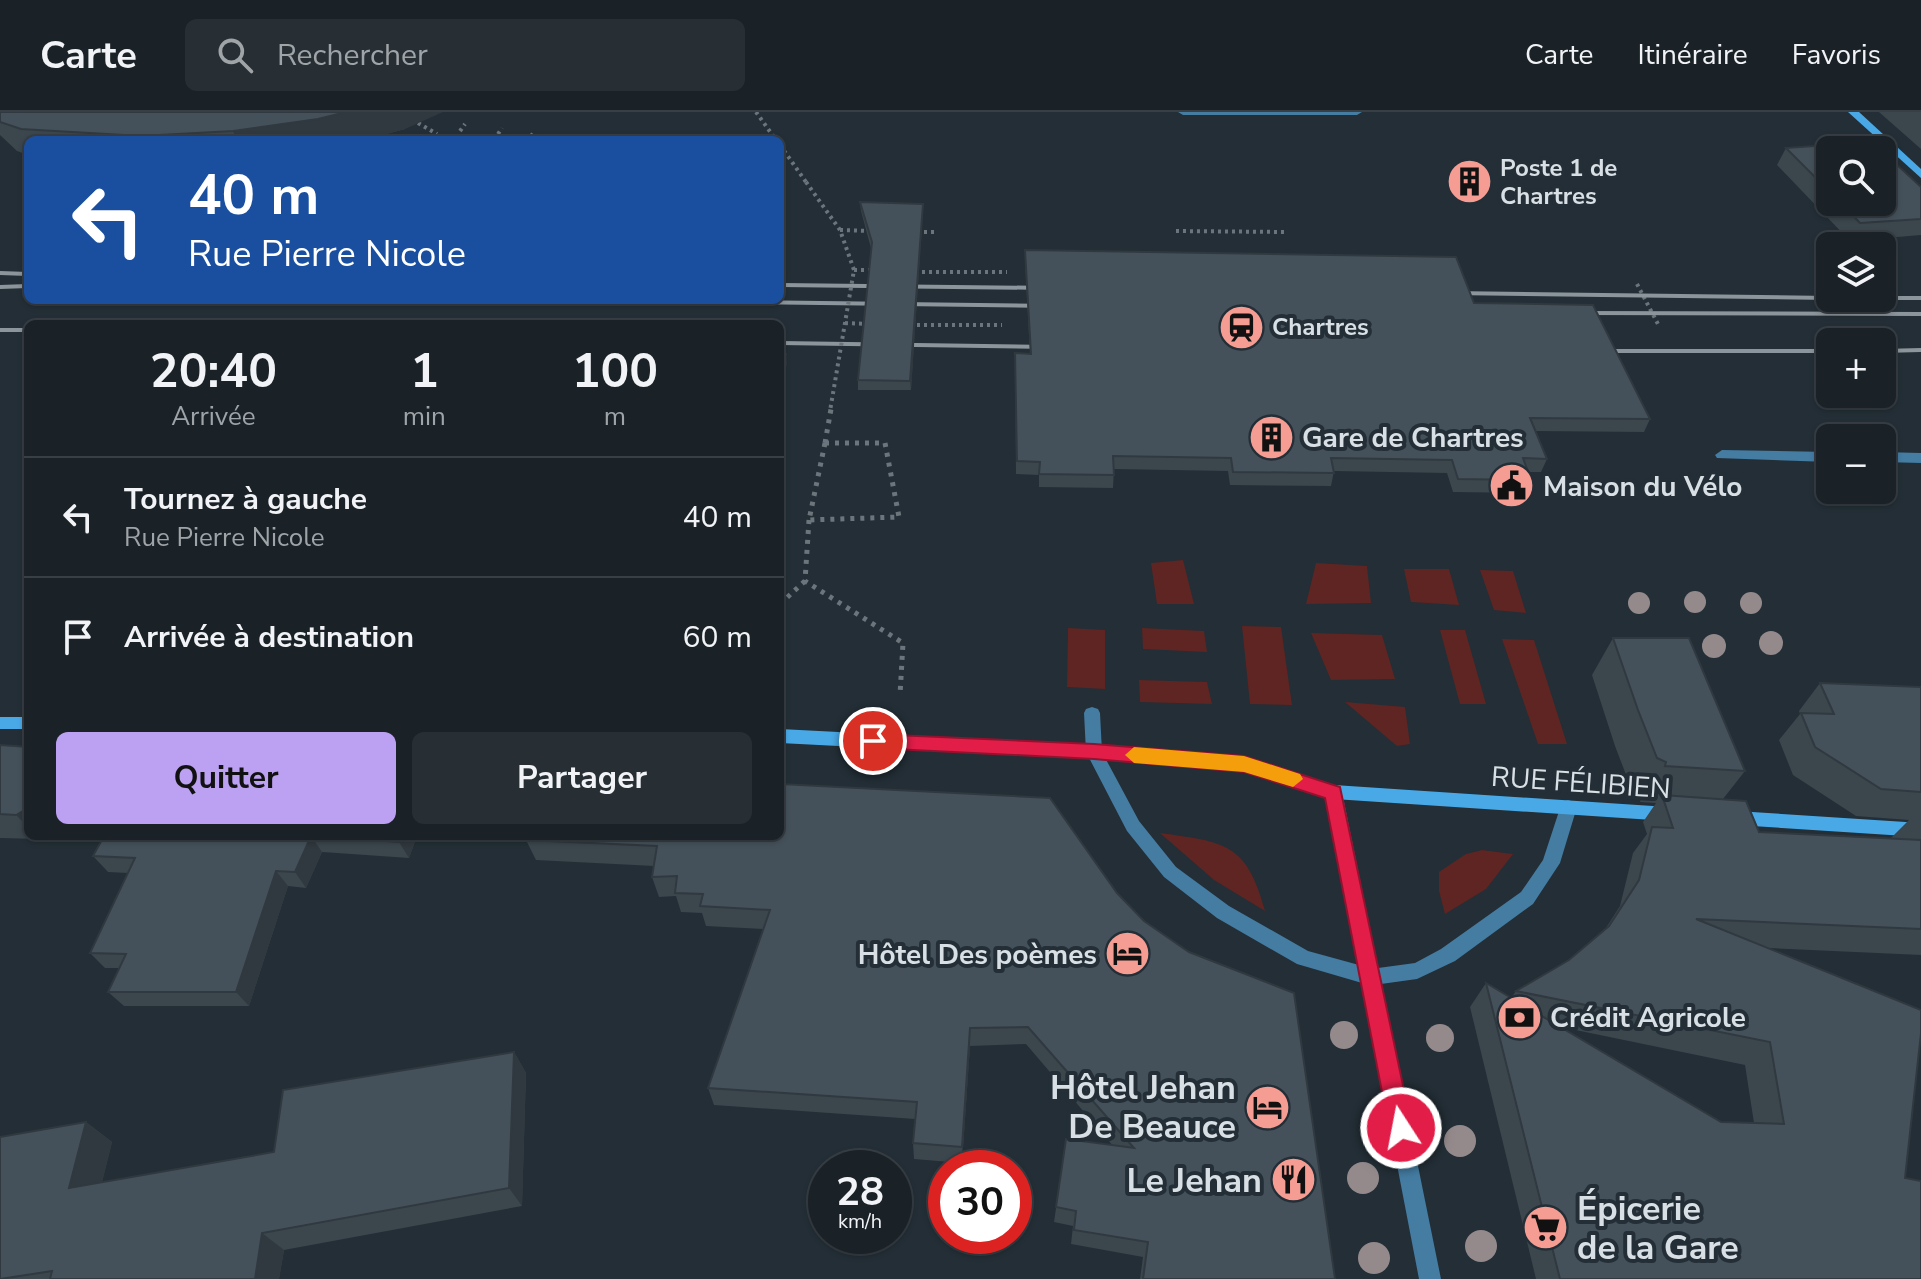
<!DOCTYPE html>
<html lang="fr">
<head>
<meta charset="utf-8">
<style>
	:root { --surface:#1a2228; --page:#272f34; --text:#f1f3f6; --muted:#9fa4a8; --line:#383f45; --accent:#bca0f2 }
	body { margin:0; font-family:"Nunito Sans",sans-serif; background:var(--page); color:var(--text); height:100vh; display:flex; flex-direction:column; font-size:30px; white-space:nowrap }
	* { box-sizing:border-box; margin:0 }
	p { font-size:26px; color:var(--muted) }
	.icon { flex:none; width:44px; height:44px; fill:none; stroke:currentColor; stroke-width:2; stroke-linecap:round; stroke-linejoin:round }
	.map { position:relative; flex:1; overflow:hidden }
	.sheet { position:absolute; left:24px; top:208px; width:760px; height:520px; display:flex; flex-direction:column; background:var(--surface); border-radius:12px; box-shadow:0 2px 6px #0004,0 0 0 2px var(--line) }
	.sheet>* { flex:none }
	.hud { position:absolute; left:24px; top:24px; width:760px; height:168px; border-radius:12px; box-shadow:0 2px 6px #0004,0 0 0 2px var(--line); background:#1a4fa0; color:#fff; overflow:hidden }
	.tools { position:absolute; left:1816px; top:24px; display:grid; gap:16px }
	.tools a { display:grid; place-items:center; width:80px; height:80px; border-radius:12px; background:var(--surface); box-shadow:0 2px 6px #0004,0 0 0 2px var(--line); font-size:40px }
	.speed { position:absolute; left:808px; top:1038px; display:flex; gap:16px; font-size:40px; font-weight:700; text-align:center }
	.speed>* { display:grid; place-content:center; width:104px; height:104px; border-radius:50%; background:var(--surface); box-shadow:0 2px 6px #0004,0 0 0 2px var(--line); line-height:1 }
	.speed small { font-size:20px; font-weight:400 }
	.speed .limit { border:12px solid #d22; background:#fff; color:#111 }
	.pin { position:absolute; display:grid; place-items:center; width:68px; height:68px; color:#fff; margin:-34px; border:4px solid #fff; border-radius:50%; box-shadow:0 2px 8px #0007 }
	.me { position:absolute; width:88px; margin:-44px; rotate:349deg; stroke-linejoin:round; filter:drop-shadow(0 0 6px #0008) }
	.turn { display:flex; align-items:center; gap:28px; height:168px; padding:0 32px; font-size:36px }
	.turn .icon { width:104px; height:104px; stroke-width:2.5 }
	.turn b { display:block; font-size:56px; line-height:68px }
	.eta { display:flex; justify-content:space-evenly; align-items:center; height:136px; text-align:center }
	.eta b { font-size:48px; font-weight:700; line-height:56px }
	.cta { display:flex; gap:16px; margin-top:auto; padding:16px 32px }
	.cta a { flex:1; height:92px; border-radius:12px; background:var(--accent); color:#111; font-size:32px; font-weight:700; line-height:92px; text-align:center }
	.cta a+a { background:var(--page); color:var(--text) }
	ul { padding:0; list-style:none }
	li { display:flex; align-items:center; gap:24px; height:120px; padding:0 32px; border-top:2px solid var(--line) }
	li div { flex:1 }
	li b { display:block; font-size:30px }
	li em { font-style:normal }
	header { display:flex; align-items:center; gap:48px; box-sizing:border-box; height:112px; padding:0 40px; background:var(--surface); border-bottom:2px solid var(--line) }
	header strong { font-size:38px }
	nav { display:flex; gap:44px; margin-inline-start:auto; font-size:28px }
	.search { width:560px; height:72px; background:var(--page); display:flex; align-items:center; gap:20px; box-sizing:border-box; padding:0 28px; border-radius:12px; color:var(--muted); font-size:30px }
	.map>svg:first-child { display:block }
	.green { fill:#5e2522 }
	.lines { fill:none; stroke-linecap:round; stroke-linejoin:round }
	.path-far1 { stroke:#6c757c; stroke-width:4; stroke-dasharray:3 4; stroke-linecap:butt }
	.path { stroke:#6c757c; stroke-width:5; stroke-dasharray:4 6; stroke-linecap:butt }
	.lane { fill:#447ca2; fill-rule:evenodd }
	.street { fill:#447ca2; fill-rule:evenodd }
	.secondary { fill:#49a9e6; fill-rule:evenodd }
	.rail { stroke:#8c959b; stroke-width:4 }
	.path-bridge-far1 { stroke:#6c757c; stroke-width:4; stroke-dasharray:3 4; stroke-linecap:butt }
	.path-bridge { stroke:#6c757c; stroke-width:5; stroke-dasharray:4 6; stroke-linecap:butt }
	.tree { fill:#948a8c }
	.wall { fill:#3b464d; fill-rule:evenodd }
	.shaded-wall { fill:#30393f }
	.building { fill:#45515a; stroke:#30393f; stroke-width:2 }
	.route { fill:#e11d48; stroke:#92132f; stroke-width:2 }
	.slow { fill:#f59e0b }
	.labels { text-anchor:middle; stroke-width:8; stroke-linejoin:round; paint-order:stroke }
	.far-poi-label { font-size:24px; font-weight:bold; fill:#d9e0e5; stroke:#232e36; text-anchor:start }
	.poi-label { font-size:28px; font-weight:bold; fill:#d9e0e5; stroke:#232e36; text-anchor:start }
	.street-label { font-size:28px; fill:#d9e0e5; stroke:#232e36 }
	.near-poi-label { font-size:34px; font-weight:bold; fill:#d9e0e5; stroke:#232e36; text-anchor:end }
</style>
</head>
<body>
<header>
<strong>Carte</strong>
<div class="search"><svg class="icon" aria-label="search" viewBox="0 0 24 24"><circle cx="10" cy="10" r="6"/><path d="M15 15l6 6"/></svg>Rechercher</div>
<nav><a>Carte</a><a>Itinéraire</a><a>Favoris</a></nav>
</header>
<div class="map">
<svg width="1921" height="1167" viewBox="0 0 1921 1167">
	<rect width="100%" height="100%" fill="#232e36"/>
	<g class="green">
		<path d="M 1183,448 L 1194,492 L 1157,492 L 1151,451 Z"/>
		<path d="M 1316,451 L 1367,454 L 1371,491 L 1306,492 Z"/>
		<path d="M 1404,457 L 1449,457 L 1459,493 L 1411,490 Z"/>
		<path d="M 1480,458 L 1513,459 L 1526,501 L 1494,498 Z"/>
		<path d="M 1242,514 L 1281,515 L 1292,593 L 1250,592 Z"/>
		<path d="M 1068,516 L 1105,518 L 1105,577 L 1067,575 Z"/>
		<path d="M 1142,516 L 1204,519 L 1207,540 L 1143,537 Z"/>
		<path d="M 1440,518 L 1465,518 L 1486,592 L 1460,592 Z"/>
		<path d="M 1311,521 L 1382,523 L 1395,567 L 1331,568 Z"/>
		<path d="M 1502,527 L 1534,528 L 1567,632 L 1538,632 Z"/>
		<path d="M 1139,568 L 1207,570 L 1212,592 L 1140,590 Z"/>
		<path d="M 1345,590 L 1405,595 L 1410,632 L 1397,634 Z"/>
		<path d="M 1160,721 C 1225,730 1247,731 1265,799 L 1214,768 Z"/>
		<path d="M 1482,738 L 1513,742 L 1486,777 L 1445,802 L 1439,779 L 1439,760 L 1466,742 Z"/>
	</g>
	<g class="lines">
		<g class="path-far1">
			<path d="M 756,0 L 776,28"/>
			<path d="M 418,11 L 437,22"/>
			<path d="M 460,19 L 465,12"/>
			<path d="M 498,22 L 502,16"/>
			<path d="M 531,24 L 534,20"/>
			<path d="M 780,33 L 806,70"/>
			<path d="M 840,118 L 871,119"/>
			<path d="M 1176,119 L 1284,120"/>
			<path d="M 917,120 L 934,120"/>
			<path d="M 854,158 L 873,158"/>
			<path d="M 915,160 L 1007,160"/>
			<path d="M 1637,172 L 1659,214"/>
			<path d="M 845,211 L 868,212"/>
			<path d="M 910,213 L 1002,213"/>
		</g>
		<g class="path">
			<path d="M 825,331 L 885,331 L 899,405 L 809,408 Z"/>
			<path d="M 809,408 L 805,469 L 903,531 L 900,583"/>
			<path d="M 780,492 L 805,469"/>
		</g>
		<g class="lane">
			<path d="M 1178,0 L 1362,0 L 1357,3 L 1183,3 Z"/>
			<path d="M 1722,338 L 1830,340 L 1830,350 L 1717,346 L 1715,343 Z"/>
			<path d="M 1882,340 L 1921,341 L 1921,351 L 1882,350 Z"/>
		</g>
		<path class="street" d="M 1092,595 L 1098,597 L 1100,601 L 1102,640 L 1139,709 L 1176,755 L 1229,794 L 1308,839 L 1359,853 L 1326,680 L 1328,675 L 1334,673 L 1340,675 L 1342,680 L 1378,856 L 1415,851 L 1441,837 L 1521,780 L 1543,748 L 1562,690 L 1568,688 L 1574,690 L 1577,695 L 1560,751 L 1533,792 L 1455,849 L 1417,867 L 1381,872 L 1441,1167 L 1419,1167 L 1362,871 L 1297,852 L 1217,806 L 1164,765 L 1127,719 L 1086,640 L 1084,601 L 1086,597 Z"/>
		<g class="secondary">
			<path d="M 1848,0 L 1859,0 L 1921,57 L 1921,66 Z"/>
			<rect x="0" y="605" width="28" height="12"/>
			<path d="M 780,617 L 1094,633 L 1244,645 L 1334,673 L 1668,695 L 1674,697 L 1677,702 L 1674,707 L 1668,709 L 1334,687 L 1244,659 L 1094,647 L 780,631 Z"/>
			<path d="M 1736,699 L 1921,711 L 1921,725 L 1736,713 L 1730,711 L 1727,706 L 1730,701 Z"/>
		</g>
		<g class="rail">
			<path d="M 0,161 L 28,162"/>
			<path d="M 780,173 L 1050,176"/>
			<path d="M 0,175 L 28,174"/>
			<path d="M 1450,181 L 1830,186"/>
			<path d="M 1874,186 L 1921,186"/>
			<path d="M 581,188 L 1049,194"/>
			<path d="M 1577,201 L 1921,202"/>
			<path d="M 0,218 L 28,218"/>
			<path d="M 780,231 L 1050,235"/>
			<path d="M 1594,239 L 1830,239"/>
			<path d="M 1882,239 L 1921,238"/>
		</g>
		<path class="path-bridge-far1" d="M 806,70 L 840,118 L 854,158 L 830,299"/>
		<path class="path-bridge" d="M 825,331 L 831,297"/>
	</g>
	<g class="tree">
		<circle cx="1695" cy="490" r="11"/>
		<circle cx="1639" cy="491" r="11"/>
		<circle cx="1751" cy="491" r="11"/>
		<circle cx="1771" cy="531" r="12"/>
		<circle cx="1714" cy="534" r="12"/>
		<circle cx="1344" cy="923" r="14"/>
		<circle cx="1440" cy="926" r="14"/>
		<circle cx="1460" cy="1029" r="16"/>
		<circle cx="1363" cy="1066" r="16"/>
		<circle cx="1481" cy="1134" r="16"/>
		<circle cx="1374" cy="1146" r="16"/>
	</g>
	<g class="wall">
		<path d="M 0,0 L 405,17 L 364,28 L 28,28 L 28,43 L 17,39 L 0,23 Z"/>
		<path d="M 1879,0 L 1921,0 L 1921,37 Z"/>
		<path d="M 1786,36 L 1830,38 L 1830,90 L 1882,90 L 1921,75 L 1921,123 L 1850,129 L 1777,53 Z"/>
		<path d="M 860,90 L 923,92 L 911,278 L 858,278 L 858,268 L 871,136 L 861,99 Z"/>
		<path d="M 1025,138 L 1474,191 L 1650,307 L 1644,320 L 1535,319 L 1547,347 L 1541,360 L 1528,360 L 1531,368 L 1525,381 L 1453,380 L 1447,361 L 1334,359 L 1331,374 L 1230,373 L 1228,359 L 1114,357 L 1113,376 L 1039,375 L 1039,363 L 1016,362 L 1015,241 L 1030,242 L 1025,150 Z"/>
		<path d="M 1613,526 L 1745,659 L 1723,687 L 1759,720 L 1891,726 L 1909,708 L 1856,704 L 1793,663 L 1779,628 L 1800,602 L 1799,599 L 1820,571 L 1921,575 L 1921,843 L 1768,836 L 1905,1066 L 1921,1167 L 1536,1167 L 1470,895 L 1486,871 L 1511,886 L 1516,879 L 1569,848 L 1604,819 L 1620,794 L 1633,741 L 1647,722 L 1643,710 L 1656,691 L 1640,690 L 1641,686 L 1633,681 L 1615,634 L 1592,563 ZM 1561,915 L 1745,953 L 1754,1011 L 1721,1010 Z"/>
		<path d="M 0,633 L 28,635 L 28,724 L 46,724 L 40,727 L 0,726 Z"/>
		<path d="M 780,672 L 1335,1167 L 1140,1167 L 1143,1145 L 1071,1132 L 1073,1114 L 1054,1110 L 1066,1027 L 1113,1034 L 1026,932 L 970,934 L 962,1051 L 914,1047 L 913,1031 L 915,1007 L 714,993 L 708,976 L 763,817 L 706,814 L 702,801 L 681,800 L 676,784 L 659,785 L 652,765 L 654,754 L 536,748 L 526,728 Z"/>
		<path d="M 104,724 L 417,724 L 409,746 L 322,740 L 306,776 L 288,774 L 249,894 L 124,894 L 108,880 L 119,856 L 105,856 L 90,841 L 128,761 L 108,760 L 93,744 Z"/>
		<path d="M 514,940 L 526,961 L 522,1094 L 284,1138 L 279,1167 L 0,1167 L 86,1010 L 112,1030 L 102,1070 L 274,1040 Z"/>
	</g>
	<g class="shaded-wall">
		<path d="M 346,0 L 443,0 L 405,17 L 364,28 L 237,28 L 233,19 Z"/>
		<path d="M 923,92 L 923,101 L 911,278 L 910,269 Z"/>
		<path d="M 786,242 L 787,251 L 780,288 L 780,272 Z"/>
		<path d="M 28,696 L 28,715 L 16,703 Z"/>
		<path d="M 311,724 L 322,740 L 306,776 L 295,760 Z"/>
		<path d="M 402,724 L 417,724 L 409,746 L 399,730 Z"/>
		<path d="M 276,759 L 288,774 L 249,894 L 236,880 Z"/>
		<path d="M 970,916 L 970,934 L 962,1051 L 962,1035 Z"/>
		<path d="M 514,940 L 526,961 L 522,1094 L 509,1076 Z"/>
		<path d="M 86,1010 L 112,1030 L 96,1094 L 69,1076 Z"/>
		<path d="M 262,1121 L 284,1138 L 279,1167 L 255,1167 Z"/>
	</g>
	<g class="building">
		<path d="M 0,0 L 346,0 L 318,7 L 233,19 L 141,24 L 21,17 L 0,10 Z"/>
		<path d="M 1872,30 L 1881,38 L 1830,38 L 1830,80 L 1786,36 Z"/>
		<path d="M 1882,39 L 1921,75 L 1921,107 L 1860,111 L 1840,90 L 1882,90 Z"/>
		<path d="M 860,90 L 923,92 L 910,269 L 858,268 L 872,130 Z"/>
		<path d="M 1025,138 L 1456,145 L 1474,191 L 1593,193 L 1650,307 L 1530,306 L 1547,347 L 1523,346 L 1531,368 L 1458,367 L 1452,348 L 1331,346 L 1334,361 L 1233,360 L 1231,346 L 1113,344 L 1114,363 L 1039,362 L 1040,350 L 1017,349 L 1015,241 L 1031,242 Z"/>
		<path d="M 780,242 L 786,242 L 780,272 Z"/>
		<path d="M 1613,526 L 1689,526 L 1745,659 L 1665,654 L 1666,650 L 1657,646 L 1638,598 Z"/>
		<path d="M 1820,571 L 1921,575 L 1921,680 L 1881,677 L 1815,635 L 1801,601 L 1834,602 Z"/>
		<path d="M 0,633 L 28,635 L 28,696 L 16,703 L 0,702 Z"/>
		<path d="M 780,672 L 1050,686 L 1117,781 L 1144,809 L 1189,840 L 1294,881 L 1335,1167 L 1143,1167 L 1148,1130 L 1074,1118 L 1076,1099 L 1056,1095 L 1066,1027 L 1134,1036 L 1028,915 L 970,916 L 962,1035 L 913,1031 L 917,990 L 708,976 L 770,798 L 700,794 L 703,782 L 675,781 L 677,764 L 652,765 L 657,734 L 526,728 L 528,724 L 780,724 Z"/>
		<path d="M 1662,683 L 1746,689 L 1759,720 L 1921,728 L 1921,817 L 1696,807 L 1921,898 L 1921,921 L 1905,1066 L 1921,1069 L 1921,1167 L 1560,1167 L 1486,871 L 1721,1010 L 1784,1012 L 1770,930 L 1516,879 L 1569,848 L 1609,814 L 1639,768 L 1652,715 L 1673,716 Z"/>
		<path d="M 104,724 L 402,724 L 399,730 L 311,724 L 295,760 L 276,759 L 236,880 L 108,880 L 126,842 L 90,841 L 135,746 L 93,744 Z"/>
		<path d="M 514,940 L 509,1076 L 262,1121 L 255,1167 L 50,1167 L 52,1159 L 0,1167 L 0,1025 L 86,1010 L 69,1076 L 274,1040 L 283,978 Z"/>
	</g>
	<path class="route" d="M 873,622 L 1094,632 L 1244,644 L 1340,675 L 1412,1016 L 1409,1024 L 1401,1027 L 1393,1024 L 1389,1016 L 1325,686 L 1244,660 L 1094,647 L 873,636 L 864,629 Z"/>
	<path class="slow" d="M 1134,635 L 1244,644 L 1300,662 L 1303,667 L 1293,675 L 1244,660 L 1134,651 L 1125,643 Z"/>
	<defs>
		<symbol id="building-disc" viewBox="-11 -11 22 22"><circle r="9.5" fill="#f59c93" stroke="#232e36"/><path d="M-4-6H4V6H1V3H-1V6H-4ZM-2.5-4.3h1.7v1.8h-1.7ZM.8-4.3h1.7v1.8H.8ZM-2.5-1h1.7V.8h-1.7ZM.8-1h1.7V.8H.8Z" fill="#111"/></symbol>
		<symbol id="station-disc" viewBox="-11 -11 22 22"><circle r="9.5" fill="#f59c93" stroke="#232e36"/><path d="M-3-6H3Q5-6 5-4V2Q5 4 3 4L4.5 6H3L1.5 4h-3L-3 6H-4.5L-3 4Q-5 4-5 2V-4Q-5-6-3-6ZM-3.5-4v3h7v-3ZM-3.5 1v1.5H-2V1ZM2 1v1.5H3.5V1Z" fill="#111"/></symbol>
		<symbol id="civic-disc" viewBox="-11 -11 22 22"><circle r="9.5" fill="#f59c93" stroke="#232e36"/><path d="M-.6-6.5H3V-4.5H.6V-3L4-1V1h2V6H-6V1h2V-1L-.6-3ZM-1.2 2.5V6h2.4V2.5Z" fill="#111"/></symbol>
		<symbol id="hotel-disc" viewBox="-11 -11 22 22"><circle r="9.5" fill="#f59c93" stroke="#232e36"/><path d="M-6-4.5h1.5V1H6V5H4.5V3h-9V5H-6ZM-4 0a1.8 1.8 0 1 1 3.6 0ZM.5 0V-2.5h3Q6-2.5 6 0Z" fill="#111"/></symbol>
		<symbol id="bank-disc" viewBox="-11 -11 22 22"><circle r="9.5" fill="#f59c93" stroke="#232e36"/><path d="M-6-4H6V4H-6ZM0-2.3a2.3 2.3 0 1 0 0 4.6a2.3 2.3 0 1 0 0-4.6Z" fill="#111"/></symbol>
		<symbol id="restaurant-disc" viewBox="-11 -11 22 22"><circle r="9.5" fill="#f59c93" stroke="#232e36"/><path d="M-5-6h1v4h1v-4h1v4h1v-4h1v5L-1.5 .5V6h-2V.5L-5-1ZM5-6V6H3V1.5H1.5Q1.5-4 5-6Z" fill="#111"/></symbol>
		<symbol id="supermarket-disc" viewBox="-11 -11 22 22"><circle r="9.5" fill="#f59c93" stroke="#232e36"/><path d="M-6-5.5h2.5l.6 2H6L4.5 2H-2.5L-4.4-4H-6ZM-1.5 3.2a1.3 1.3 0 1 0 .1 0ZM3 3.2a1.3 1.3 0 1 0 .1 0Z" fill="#111"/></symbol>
	</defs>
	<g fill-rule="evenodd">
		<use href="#building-disc" x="1444" y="44" width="51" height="51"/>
		<use href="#station-disc" x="1216" y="190" width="51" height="51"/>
		<use href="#building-disc" x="1246" y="300" width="51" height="51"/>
		<use href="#civic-disc" x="1486" y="348" width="51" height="51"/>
		<use href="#hotel-disc" x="1102" y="816" width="51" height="51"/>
		<use href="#bank-disc" x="1494" y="880" width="51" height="51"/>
		<use href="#hotel-disc" x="1242" y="970" width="51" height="51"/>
		<use href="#restaurant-disc" x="1268" y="1042" width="51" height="51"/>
		<use href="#supermarket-disc" x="1520" y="1090" width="51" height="51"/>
	</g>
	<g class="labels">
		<g class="far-poi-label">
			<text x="1500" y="64">Poste 1 de<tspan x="1500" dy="28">Chartres</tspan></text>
			<text x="1272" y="223">Chartres</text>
		</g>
		<g class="poi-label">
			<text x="1302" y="335">Gare de Chartres</text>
			<text x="1543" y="384">Maison du Vélo</text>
			<text x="1097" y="852" text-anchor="end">Hôtel Des poèmes</text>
			<text x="1550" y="915">Crédit Agricole</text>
		</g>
		<g class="street-label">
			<text transform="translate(1581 670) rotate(4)" y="10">RUE FÉLIBIEN</text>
		</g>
		<g class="near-poi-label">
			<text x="1236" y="987">Hôtel Jehan<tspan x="1236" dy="39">De Beauce</tspan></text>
			<text x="1262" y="1080">Le Jehan</text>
			<text x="1577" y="1108" text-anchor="start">Épicerie<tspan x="1577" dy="39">de la Gare</tspan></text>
		</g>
	</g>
</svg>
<div class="tools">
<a><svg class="icon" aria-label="search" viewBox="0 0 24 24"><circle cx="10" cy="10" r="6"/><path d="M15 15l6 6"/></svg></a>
<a><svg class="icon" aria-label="layers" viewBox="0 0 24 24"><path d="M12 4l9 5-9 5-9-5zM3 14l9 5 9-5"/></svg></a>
<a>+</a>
<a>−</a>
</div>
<div class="speed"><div>28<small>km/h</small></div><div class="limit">30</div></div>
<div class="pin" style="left:873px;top:629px;background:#d93025"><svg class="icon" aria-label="arrive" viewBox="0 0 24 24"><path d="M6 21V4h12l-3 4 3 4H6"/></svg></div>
<svg class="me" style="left:1401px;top:1016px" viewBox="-20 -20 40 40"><circle r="17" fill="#e11d48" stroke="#fff" stroke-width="3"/><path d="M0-11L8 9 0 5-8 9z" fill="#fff"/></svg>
<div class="hud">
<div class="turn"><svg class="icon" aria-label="left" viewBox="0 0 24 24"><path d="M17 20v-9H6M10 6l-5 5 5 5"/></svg><div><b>40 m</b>Rue Pierre Nicole</div></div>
</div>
<section class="sheet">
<div class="eta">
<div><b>20:40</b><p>Arrivée</p></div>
<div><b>1</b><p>min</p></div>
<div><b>100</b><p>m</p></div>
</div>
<ul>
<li><svg class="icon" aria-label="left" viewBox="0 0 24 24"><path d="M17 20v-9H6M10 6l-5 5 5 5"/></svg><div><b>Tournez à gauche</b><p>Rue Pierre Nicole</p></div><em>40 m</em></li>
<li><svg class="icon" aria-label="arrive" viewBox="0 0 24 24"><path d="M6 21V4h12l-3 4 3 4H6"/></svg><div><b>Arrivée à destination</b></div><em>60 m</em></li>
</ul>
<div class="cta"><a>Quitter</a><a>Partager</a></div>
</section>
</div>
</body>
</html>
